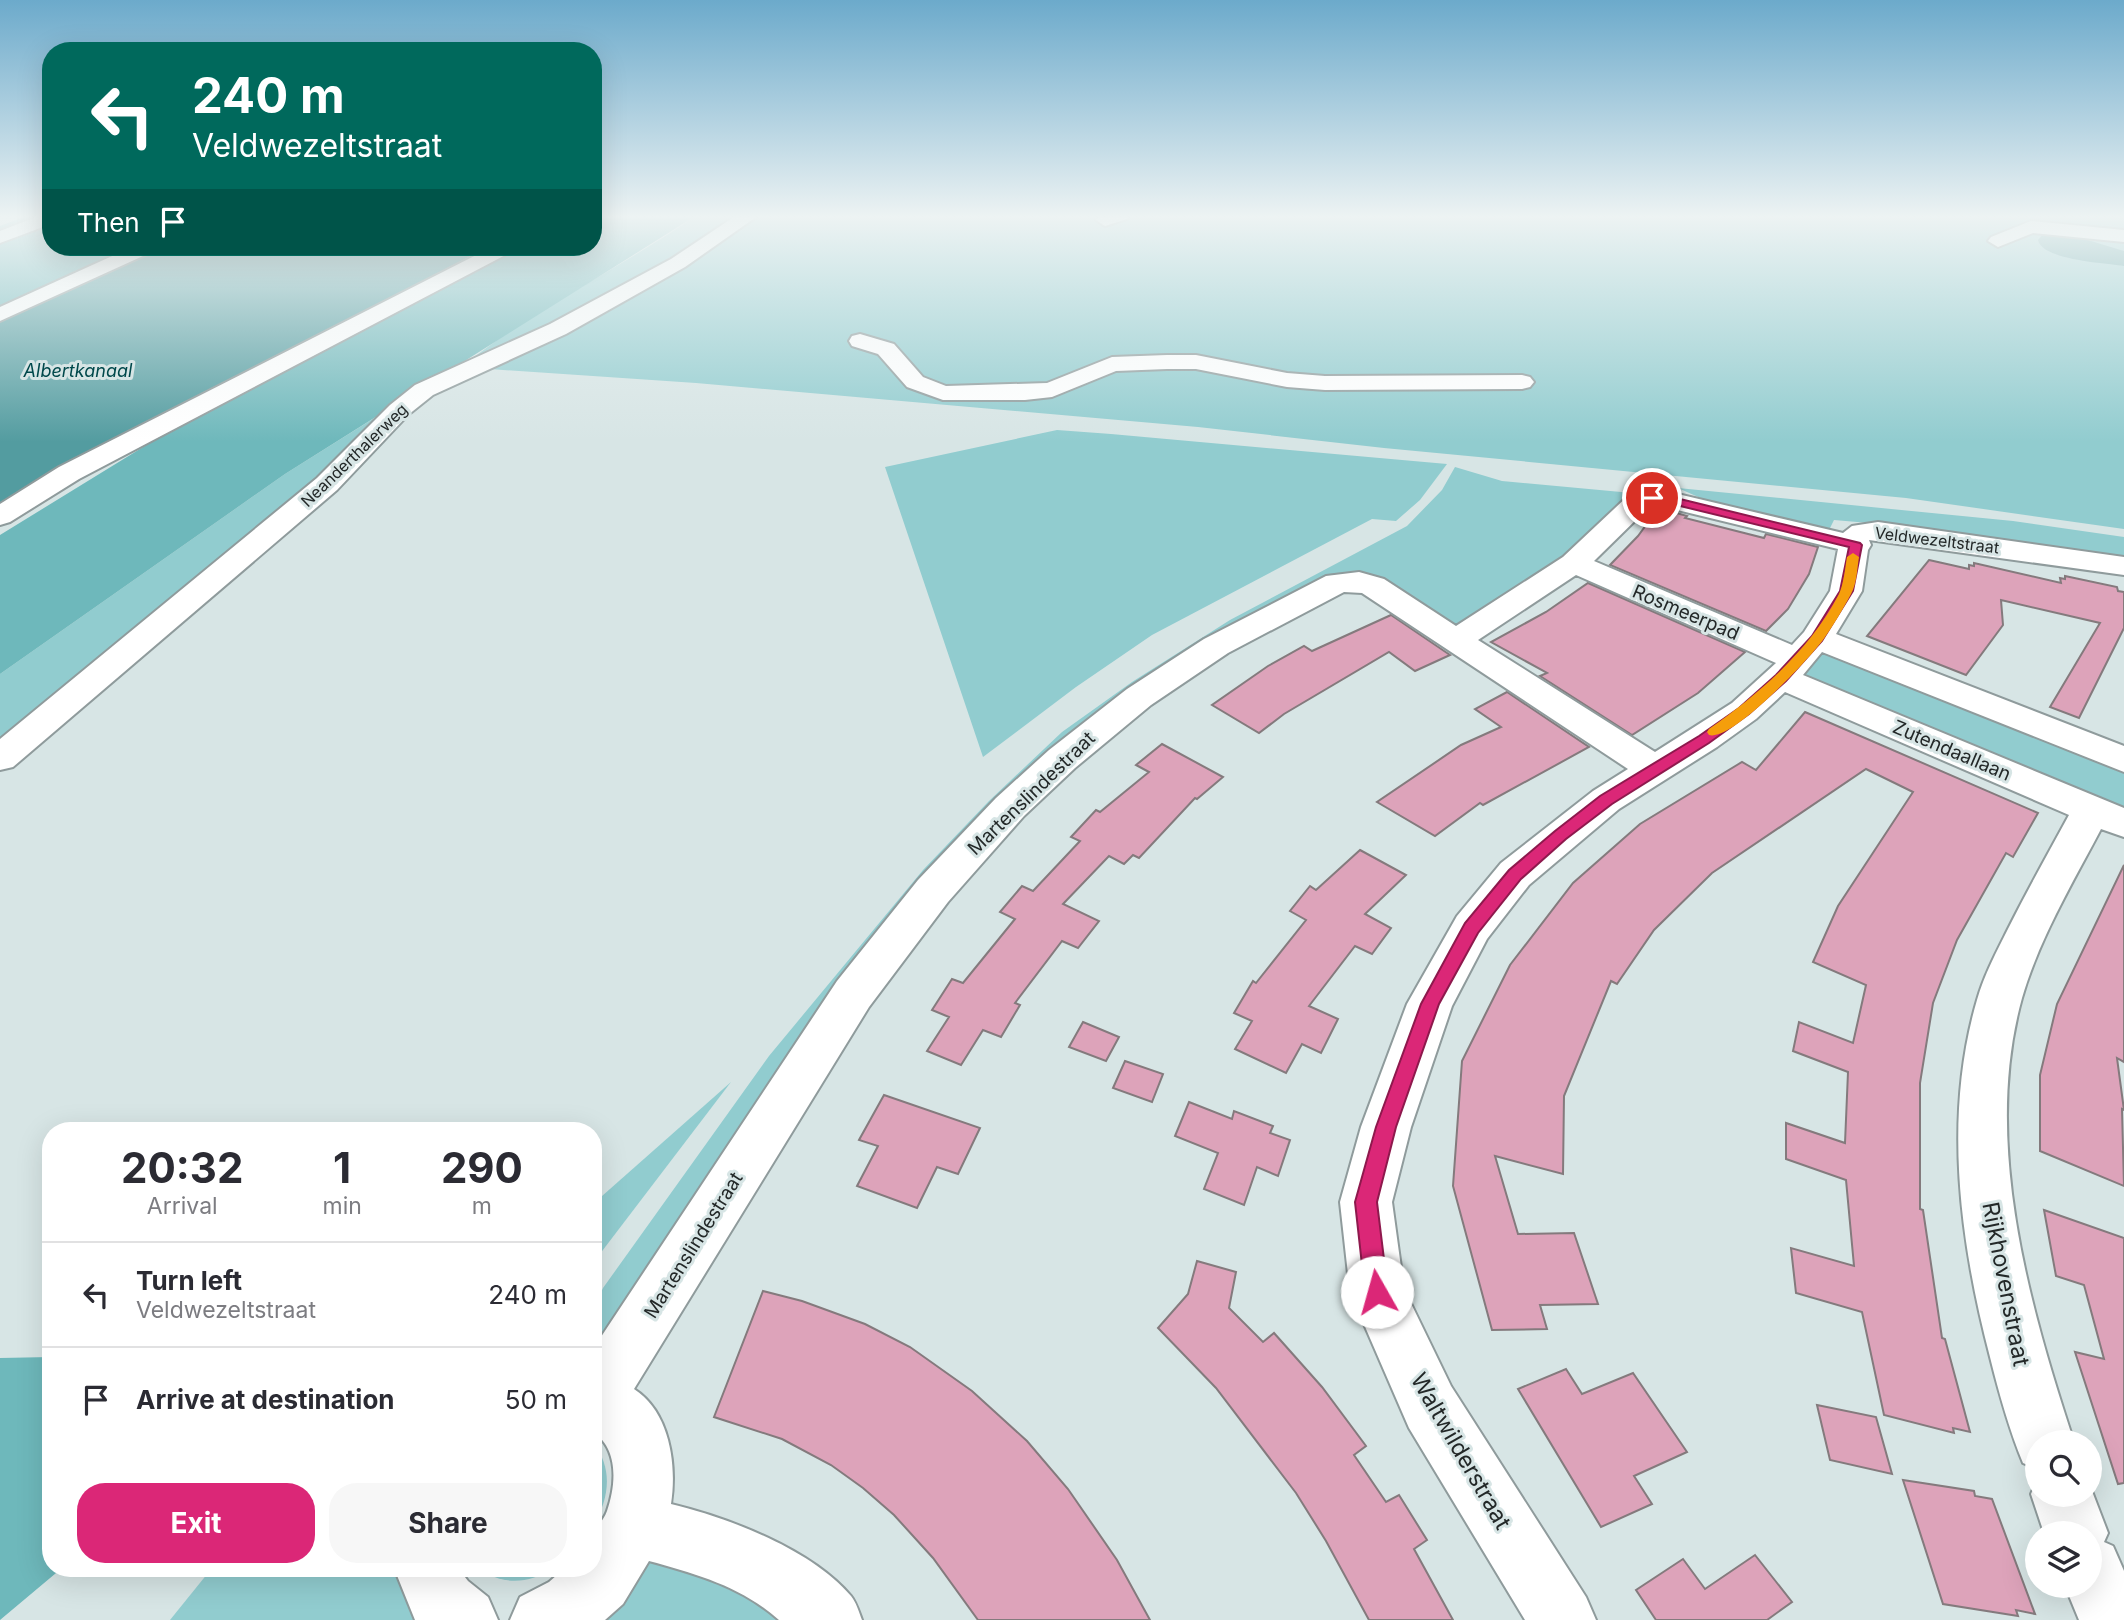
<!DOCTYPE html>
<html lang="en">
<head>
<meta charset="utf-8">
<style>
	:root { --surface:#fff; --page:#f7f7f7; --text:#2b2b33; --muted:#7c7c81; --line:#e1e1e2; --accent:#db2777 }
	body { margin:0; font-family:Inter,sans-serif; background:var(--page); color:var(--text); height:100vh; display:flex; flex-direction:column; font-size:26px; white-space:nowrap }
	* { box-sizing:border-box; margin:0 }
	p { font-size:23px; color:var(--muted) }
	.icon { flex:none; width:38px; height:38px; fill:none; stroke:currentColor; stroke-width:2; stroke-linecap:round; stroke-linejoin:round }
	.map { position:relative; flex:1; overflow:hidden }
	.sheet { position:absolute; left:42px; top:1122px; width:560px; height:455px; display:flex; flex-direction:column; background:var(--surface); border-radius:28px; box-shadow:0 7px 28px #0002 }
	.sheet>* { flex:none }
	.guide { position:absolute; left:42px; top:42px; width:560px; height:214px; border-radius:28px; box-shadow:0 7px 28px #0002; background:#00695c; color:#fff; overflow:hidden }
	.tools { position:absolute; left:2025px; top:1430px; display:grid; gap:14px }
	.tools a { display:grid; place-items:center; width:77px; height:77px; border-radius:50%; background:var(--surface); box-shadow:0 7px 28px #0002; font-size:35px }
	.pin { position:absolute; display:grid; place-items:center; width:60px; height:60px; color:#fff; margin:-30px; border:4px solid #fff; border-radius:50%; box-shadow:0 2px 7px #0007 }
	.me { position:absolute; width:77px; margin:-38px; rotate:353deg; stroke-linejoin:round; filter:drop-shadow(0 0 5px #0008) }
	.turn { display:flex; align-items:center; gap:24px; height:147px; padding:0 35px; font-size:32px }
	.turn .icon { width:91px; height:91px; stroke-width:2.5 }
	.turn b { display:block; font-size:49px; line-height:60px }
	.then { display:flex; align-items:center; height:66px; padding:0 35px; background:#0003; gap:14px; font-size:26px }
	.eta { display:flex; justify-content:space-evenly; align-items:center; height:119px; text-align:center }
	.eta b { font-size:42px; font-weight:700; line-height:49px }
	.primary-button { display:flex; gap:14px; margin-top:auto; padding:14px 35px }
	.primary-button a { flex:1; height:80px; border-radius:28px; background:var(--accent); color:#fff; font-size:28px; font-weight:700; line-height:80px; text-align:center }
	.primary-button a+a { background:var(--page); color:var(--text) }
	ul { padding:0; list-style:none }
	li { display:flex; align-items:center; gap:21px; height:105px; padding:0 35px; border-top:2px solid var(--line) }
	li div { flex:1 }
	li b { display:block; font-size:26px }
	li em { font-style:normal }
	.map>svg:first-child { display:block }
	.green { fill:#91cccf }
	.forest { fill:#6eb8bb }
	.water { fill:#539ca0 }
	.building { fill:#dda3ba; stroke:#847a7d; stroke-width:2 }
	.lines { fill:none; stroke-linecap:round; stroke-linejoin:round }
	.minor-casing { stroke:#8f9b9c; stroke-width:4 }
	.minor { fill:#fff; fill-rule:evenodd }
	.route { fill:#db2777; stroke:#8e194d; stroke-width:2 }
	.slow { fill:#f59e0b }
	.labels { text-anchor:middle; stroke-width:6; stroke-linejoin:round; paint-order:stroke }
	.far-street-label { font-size:16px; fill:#232828; stroke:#d7e5e5 }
	.far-water-label { font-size:18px; font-style:italic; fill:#00484b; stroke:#d7e5e5 }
	.street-label { font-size:19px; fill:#232828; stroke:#d7e5e5 }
	.near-street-label { font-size:23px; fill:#232828; stroke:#d7e5e5 }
</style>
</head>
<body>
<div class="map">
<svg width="2124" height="1620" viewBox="0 0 2124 1620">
	<rect width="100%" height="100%" fill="#d7e5e5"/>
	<g class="green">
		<path d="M 697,215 L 737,215 L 633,281 L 564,318 L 466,363 C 538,307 622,267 697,215 Z"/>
		<path d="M 762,215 L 2124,215 L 2124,529 L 1906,498 L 1384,448 L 1198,427 L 696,383 L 489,369 L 585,323 L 656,285 Z"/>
		<path d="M 403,400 L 306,493 L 0,746 L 0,674 L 285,474 Z"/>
		<path d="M 1057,430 L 1111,434 L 1447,464 L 1420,500 L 1396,521 L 1372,519 L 1152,635 L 1076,687 L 983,757 L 885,467 Z"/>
		<path d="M 1455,467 L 1502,481 L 1632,493 L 1616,508 L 1590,539 L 1462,631 L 1335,579 L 1000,806 L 593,1379 L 593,1309 L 603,1288 L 769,1056 L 923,870 L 989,801 L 1062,732 L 1132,682 L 1230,620 L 1407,526 L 1442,490 Z"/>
		<path d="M 1678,488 L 2013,521 L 2124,537 L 2124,559 L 1869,523 L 1834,520 L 1828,532 L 1714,504 Z"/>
		<path d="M 1825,649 L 2124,767 L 2124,814 L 1803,676 L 1801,669 Z"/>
		<path d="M 731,1082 L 593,1263 L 593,1204 Z"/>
		<path d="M 593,1441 C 613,1470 610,1496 593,1527 Z"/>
		<path d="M 646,1539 L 813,1620 L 592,1620 Z"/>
		<path d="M 212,1568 L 400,1568 L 419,1620 L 170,1620 Z"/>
		<path d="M 478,1568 L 554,1568 C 528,1584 503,1586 478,1568 Z"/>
	</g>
	<g class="forest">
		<path d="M 29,215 L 51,215 L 51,247 L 135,247 L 0,308 L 0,226 Z"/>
		<path d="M 593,215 L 697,215 L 285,474 L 0,674 L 0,535 L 218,401 L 518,247 L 593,247 Z"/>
		<path d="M 51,1357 L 51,1568 L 62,1568 L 0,1620 L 0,1358 Z"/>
	</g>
	<g class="water">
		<path d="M 2043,234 L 2081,238 L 2124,251 L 2124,266 C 2105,263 2042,260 2038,240 Z"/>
		<path d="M 161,247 L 488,247 L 78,460 L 0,507 L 0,322 Z"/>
	</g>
	<g class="building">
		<path d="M 1657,510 L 1673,512 L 1687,516 L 1685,518 L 1764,538 L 1766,534 L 1818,547 L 1809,574 L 1788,609 L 1766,631 L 1610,565 L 1638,536 Z"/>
		<path d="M 1929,560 L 1969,569 L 1969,565 L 1974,566 L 1974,563 L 2061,583 L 2060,578 L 2065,579 L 2065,576 L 2117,587 L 2118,591 L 2124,592 L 2124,628 L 2079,718 L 2050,707 L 2100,623 L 2001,600 L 2003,625 L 1966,675 L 1867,636 Z"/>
		<path d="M 1588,583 L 1745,652 L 1698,693 L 1632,735 L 1540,676 L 1547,673 L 1491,642 L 1546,612 Z"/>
		<path d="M 1391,615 L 1450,655 L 1415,671 L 1389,652 L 1284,714 L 1259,733 L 1212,705 L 1268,666 L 1304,646 L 1312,651 Z"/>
		<path d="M 1507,692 L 1589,747 L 1483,805 L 1480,803 L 1435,836 L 1377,802 L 1461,745 L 1501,727 L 1475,709 Z"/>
		<path d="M 1805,712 L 2038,813 L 2013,857 L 2006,853 L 1957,940 L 1933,1003 L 1920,1083 L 1920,1209 L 1923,1210 L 1942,1338 L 1945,1339 L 1970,1432 L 1953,1428 L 1954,1433 L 1884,1415 L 1862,1312 L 1796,1293 L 1791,1248 L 1854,1266 L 1846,1180 L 1786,1159 L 1786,1123 L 1845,1143 L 1848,1072 L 1793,1051 L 1799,1022 L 1853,1043 L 1866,985 L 1813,962 L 1838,906 L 1913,792 L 1866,769 L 1712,873 L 1654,930 L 1617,984 L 1611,981 L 1564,1096 L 1563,1174 L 1495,1156 L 1518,1234 L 1574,1233 L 1598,1304 L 1540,1305 L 1547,1329 L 1492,1330 L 1453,1186 L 1462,1061 L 1510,965 L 1573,883 L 1640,824 L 1742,762 L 1756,770 Z"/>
		<path d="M 1162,744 L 1223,777 L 1197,799 L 1195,798 L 1139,858 L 1133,855 L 1124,864 L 1109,856 L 1063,904 L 1099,921 L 1078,948 L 1062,941 L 1015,1003 L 1020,1005 L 1001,1037 L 983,1030 L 961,1065 L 927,1051 L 949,1017 L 932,1010 L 952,979 L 963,983 L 1015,919 L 1000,912 L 1022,886 L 1033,891 L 1080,841 L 1071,837 L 1096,810 L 1100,812 L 1149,772 L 1136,765 Z"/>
		<path d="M 1360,850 L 1406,875 L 1365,914 L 1391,928 L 1372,954 L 1355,946 L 1309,1006 L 1338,1019 L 1321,1053 L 1302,1044 L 1286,1073 L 1235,1049 L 1252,1021 L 1234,1013 L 1253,981 L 1256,983 L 1306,920 L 1290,911 L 1310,886 L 1316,890 Z"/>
		<path d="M 2124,865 L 2124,1062 L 2117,1058 L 2124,1110 L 2122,1109 L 2124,1186 L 2040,1151 L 2040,1075 L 2057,1004 Z"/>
		<path d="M 1083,1022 L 1119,1037 L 1106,1061 L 1069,1047 Z"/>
		<path d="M 1125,1061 L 1163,1074 L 1152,1102 L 1113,1088 Z"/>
		<path d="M 884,1095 L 980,1128 L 958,1174 L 937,1167 L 917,1208 L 857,1186 L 878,1146 L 859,1140 Z"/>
		<path d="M 1189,1102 L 1232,1119 L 1234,1111 L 1273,1126 L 1270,1133 L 1290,1140 L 1278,1176 L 1257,1167 L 1244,1205 L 1204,1189 L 1218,1153 L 1175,1136 Z"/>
		<path d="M 2044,1210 L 2124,1238 L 2124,1483 L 2118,1484 L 2075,1352 L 2104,1359 L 2084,1285 L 2056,1276 Z"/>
		<path d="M 1197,1261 L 1236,1272 L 1229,1308 L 1263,1342 L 1274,1333 L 1322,1387 L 1366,1446 L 1354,1455 L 1386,1502 L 1399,1495 L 1427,1540 L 1414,1549 L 1453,1620 L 1369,1620 L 1326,1541 L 1296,1493 L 1216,1388 L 1158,1328 L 1188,1294 Z"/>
		<path d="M 763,1291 L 802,1301 L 865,1324 L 910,1347 L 972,1391 L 1027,1441 L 1068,1489 L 1117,1560 L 1150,1620 L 978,1620 L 933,1558 L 894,1515 L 863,1488 L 831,1465 L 782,1439 L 714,1417 Z"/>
		<path d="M 1566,1369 L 1582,1394 L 1633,1373 L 1687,1452 L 1634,1476 L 1652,1504 L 1601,1527 L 1518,1389 Z"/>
		<path d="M 1817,1405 L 1876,1417 L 1892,1474 L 1830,1460 Z"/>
		<path d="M 1903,1480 L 1974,1491 L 1975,1496 L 1992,1499 L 2035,1614 L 2016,1610 L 2018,1616 L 1943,1604 Z"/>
		<path d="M 1755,1555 L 1792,1602 L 1767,1620 L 1656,1620 L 1636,1590 L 1683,1559 L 1705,1589 Z"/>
	</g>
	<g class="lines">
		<defs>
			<g id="minor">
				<path d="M 41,215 L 51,215 L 51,224 L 0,243 L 0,231 Z"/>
				<path d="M 737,215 L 759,215 L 685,267 L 566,334 L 433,395 L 408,415 L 337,490 L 13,767 L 0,770 L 0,739 L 317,478 L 390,405 L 415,385 L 550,324 L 671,259 Z"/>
				<path d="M 1130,215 L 1127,219 L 1105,226 L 1096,220 L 1101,215 Z"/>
				<path d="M 2031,221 L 2124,230 L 2124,242 L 2033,233 L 1998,247 L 1988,241 L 1991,237 Z"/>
				<path d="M 132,247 L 157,247 L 154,251 L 0,321 L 0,307 Z"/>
				<path d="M 492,247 L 516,247 L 513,251 L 79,479 L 10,522 L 0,525 L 0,504 L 59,467 Z"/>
				<path d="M 860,334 L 894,344 L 923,377 L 946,386 L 1047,383 L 1112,357 L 1167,355 L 1196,355 L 1287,373 L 1325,376 L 1522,375 L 1530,377 L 1534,382 L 1530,387 L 1522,389 L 1325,390 L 1287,387 L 1196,369 L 1167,369 L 1116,371 L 1052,397 L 1025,400 L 943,400 L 907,387 L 878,354 L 852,346 L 849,341 L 852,336 Z"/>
				<path d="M 1665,491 L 1843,533 L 1852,526 L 1878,522 L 2124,557 L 2124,575 L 1869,540 L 1871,545 L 1868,550 L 1862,591 L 1836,634 L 2124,746 L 2124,772 L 1822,652 L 1803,675 L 2124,808 L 2124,837 L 2101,829 C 2073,882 2039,939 2022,998 C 1982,1141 2029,1305 2074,1442 L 2037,1442 L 2037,1469 L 2023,1463 C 2009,1429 1999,1393 1990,1357 C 1960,1242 1943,1116 1977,1000 C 1984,975 1997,951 2009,927 C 2028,889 2049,852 2069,815 L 1785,692 L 1756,719 L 1717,747 L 1619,809 L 1529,885 L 1487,939 L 1452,1006 L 1411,1127 L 1392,1202 L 1404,1289 L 1451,1386 L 1586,1597 L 1596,1620 L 1525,1620 L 1409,1428 L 1350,1292 L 1340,1202 L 1361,1127 L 1407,1004 L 1457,916 L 1501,863 L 1593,791 L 1628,769 L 1362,593 L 1344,592 L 1228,653 L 1151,705 L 1075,768 L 1024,816 L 948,902 L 869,1007 L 634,1389 C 670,1412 677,1465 671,1504 C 729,1518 811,1549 851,1596 C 856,1602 859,1612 862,1620 L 779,1620 C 742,1587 697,1574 649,1561 L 623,1604 L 605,1620 L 510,1620 L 520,1597 L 549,1582 L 565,1568 L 593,1568 C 593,1559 590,1544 593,1535 C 596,1527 604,1520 607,1511 C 616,1485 619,1449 593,1432 L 593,1349 L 837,981 L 918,880 L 996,798 L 1049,750 L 1127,689 L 1204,639 L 1326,576 L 1359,572 L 1384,579 L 1456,626 L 1563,557 L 1630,494 ZM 1665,507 L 1838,549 L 1830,591 L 1804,632 L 1792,645 L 1594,561 L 1648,508 ZM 1576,575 L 1776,663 L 1732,703 L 1655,752 L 1478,640 Z"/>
				<path d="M 2037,1480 L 2037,1494 L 2090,1494 L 2090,1486 L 2108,1533 L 2104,1542 L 2113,1546 L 2124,1571 L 2124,1620 L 2079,1620 L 2065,1586 L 2090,1586 L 2090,1533 L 2044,1533 L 2031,1494 Z"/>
				<path d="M 394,1568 L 458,1568 L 468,1581 L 488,1597 L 498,1620 L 415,1620 Z"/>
			</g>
		</defs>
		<use href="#minor" class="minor-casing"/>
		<use href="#minor" class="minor"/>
	</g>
	<linearGradient id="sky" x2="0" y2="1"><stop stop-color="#6caacb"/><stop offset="0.49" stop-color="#edf3f3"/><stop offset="1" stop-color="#edf3f3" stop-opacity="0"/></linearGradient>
	<rect width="2124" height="442" fill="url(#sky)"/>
	<path class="route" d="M 1652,495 L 1676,498 L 1860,543 L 1862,545 L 1853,591 L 1822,641 L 1786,681 L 1749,714 L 1709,743 L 1612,804 L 1566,839 L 1521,879 L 1478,933 L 1439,1004 L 1396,1127 L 1377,1202 L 1388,1292 L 1385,1300 L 1377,1303 L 1369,1300 L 1365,1292 L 1355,1202 L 1376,1127 L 1421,1004 L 1465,923 L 1509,870 L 1555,831 L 1600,796 L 1699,736 L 1739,708 L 1776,675 L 1812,636 L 1840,591 L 1849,547 L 1676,505 L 1648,501 L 1648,496 Z"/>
	<path class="slow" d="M 1853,553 L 1859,557 C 1857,569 1857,583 1851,594 C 1843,609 1833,626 1823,640 C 1808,660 1732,742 1709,735 L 1707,732 L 1709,729 C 1760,693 1810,650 1839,594 C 1844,583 1845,568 1847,557 Z"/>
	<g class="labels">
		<g class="far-street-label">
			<text transform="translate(354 455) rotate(-44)" y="6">Neanderthalerweg</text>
			<text transform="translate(1937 540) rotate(7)" y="6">Veldwezeltstraat</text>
		</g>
		<g class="far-water-label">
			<text x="78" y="377">Albertkanaal</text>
		</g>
		<g class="street-label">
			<text transform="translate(1686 612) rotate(23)" y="7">Rosmeerpad</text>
			<text transform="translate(1952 750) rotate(23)" y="7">Zutendaallaan</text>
			<text transform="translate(1031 793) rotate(-44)" y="7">Martenslindestraat</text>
			<text transform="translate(693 1245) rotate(-58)" y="7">Martenslindestraat</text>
		</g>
		<g class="near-street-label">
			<text transform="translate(2006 1284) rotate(79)" y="8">Rijkhovenstraat</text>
			<text transform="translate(1461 1451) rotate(60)" y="8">Waltwilderstraat</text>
		</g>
	</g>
</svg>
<div class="tools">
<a><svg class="icon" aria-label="search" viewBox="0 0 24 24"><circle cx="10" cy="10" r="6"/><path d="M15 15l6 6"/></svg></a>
<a><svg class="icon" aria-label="layers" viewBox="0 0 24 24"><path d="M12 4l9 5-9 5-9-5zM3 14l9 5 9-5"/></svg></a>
</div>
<div class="pin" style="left:1652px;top:498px;background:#d93025"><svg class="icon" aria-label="arrive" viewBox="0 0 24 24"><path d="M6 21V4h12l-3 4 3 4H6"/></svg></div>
<svg class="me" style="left:1377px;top:1292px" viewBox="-20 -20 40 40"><circle r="19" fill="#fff"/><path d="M0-13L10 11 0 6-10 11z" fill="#db2777"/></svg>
<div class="guide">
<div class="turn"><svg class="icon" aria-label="left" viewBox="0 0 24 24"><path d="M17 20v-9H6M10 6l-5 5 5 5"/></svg><div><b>240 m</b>Veldwezeltstraat</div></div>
<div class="then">Then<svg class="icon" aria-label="arrive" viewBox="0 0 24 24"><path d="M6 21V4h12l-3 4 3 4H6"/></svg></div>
</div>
<section class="sheet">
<div class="eta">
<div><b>20:32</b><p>Arrival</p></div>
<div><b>1</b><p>min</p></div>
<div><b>290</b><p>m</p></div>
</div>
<ul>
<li><svg class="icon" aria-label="left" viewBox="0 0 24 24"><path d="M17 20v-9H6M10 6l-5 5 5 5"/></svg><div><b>Turn left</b><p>Veldwezeltstraat</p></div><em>240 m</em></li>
<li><svg class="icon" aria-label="arrive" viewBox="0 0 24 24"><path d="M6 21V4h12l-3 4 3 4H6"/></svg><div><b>Arrive at destination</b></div><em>50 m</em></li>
</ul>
<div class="primary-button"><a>Exit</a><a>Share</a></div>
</section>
</div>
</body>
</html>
